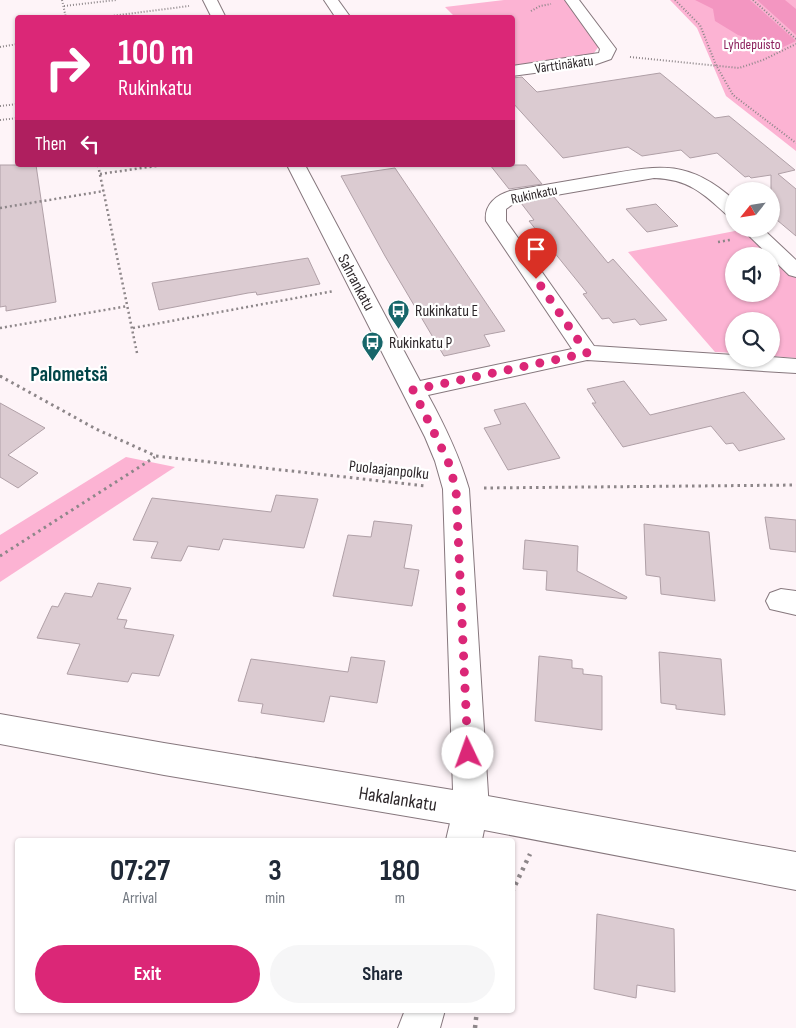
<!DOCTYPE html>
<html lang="en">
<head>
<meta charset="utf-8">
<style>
	:root { --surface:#fff; --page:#f6f6f7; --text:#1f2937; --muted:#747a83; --accent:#db2777 }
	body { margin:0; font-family:"Sofia Sans Condensed",sans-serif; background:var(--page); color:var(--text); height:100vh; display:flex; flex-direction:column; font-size:19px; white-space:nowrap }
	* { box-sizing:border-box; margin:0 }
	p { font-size:16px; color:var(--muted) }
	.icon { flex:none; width:28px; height:28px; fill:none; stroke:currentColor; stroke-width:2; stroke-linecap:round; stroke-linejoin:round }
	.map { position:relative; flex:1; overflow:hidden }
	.drawer { position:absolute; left:15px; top:838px; width:500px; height:175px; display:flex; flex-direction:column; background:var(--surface); border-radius:5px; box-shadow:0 1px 4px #0004 }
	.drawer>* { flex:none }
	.top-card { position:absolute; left:15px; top:15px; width:500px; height:152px; border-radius:5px; box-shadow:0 1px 4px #0004; background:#db2777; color:#fff; overflow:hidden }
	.needle { width:32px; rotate:240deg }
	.tools { position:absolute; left:725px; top:182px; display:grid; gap:10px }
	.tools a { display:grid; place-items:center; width:55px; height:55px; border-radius:50%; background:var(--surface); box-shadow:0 1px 4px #0004; font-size:25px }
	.pin { position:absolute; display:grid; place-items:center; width:42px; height:42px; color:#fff; margin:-51px -21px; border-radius:50% 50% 50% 0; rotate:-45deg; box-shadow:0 0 5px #0007 }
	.pin .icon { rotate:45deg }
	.me { position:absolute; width:55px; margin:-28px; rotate:357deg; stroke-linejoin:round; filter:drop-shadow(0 0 4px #0008) }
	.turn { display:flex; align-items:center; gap:18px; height:105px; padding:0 20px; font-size:22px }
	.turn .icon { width:65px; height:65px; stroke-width:2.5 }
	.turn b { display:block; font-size:35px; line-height:42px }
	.then { display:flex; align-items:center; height:48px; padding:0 20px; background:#0003; gap:10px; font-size:19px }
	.eta { display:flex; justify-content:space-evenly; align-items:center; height:85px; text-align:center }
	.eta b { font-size:30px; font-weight:700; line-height:35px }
	.cta { display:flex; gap:10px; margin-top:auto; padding:10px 20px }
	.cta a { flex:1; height:58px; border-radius:30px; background:var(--accent); color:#fff; font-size:20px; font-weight:700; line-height:58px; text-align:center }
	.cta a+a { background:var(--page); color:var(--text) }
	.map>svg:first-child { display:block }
	.green { fill:#fcb3d3; fill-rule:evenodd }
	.forest { fill:#f396c1 }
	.building { fill:#dbcbd1; stroke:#b0a0a7 }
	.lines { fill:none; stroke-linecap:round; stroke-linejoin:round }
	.minor-casing { stroke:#86777d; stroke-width:2 }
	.tertiary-casing { stroke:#86777d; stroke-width:2 }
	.path-far3 { stroke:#8d8689; stroke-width:2; stroke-dasharray:1 2; stroke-linecap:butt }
	.path-far2 { stroke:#8d8689; stroke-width:2.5; stroke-dasharray:2 3; stroke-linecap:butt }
	.path-far1 { stroke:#8d8689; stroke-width:3; stroke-dasharray:2.5 4; stroke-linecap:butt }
	.path { stroke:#8d8689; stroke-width:4.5; stroke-dasharray:3 5; stroke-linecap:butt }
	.minor { fill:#fff; fill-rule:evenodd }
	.tertiary { fill:#fff; fill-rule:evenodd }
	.route { stroke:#db2777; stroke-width:9; stroke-dasharray:0 16.2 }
	.labels { text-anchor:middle; stroke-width:4.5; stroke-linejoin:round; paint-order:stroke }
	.far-park-label { font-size:14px; fill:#8b205c; stroke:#fff }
	.far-street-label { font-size:14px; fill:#2e282b; stroke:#fff }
	.street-label { font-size:16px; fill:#2e282b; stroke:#fff }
	.poi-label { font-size:16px; fill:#2e282b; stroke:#fff; text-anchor:start }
	.near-street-label { font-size:19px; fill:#2e282b; stroke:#fff }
	.district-label { font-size:21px; font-weight:bold; fill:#004448; stroke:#fff }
</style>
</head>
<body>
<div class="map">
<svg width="796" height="1028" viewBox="0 0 796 1028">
	<rect width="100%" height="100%" fill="#fef4f8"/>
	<g class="green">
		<path d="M 504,0 L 566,0 L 599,46 L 594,53 L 586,56 L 513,67 L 512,18 L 455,17 L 445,7 Z"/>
		<path d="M 670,0 L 796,0 L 796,151 L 726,96 L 697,28 Z"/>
		<path d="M 745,229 L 796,278 L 796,358 L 771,356 L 771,321 L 734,321 L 734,353 L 715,352 L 628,252 ZM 734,256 L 771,256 L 771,294 L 734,294 Z"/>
		<path d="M 126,457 L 175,467 L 0,582 L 0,535 Z"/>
	</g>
	<g class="forest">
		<path d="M 695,0 L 750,0 L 796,41 L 779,49 L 738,35 L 715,21 L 713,9 Z"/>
		<path d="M 757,0 L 785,0 L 796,9 L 796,35 Z"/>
	</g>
	<g class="building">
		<path d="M 660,73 L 715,118 L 729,116 L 795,170 L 778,174 L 796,189 L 796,236 L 771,215 L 771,175 L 751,178 L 749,176 L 745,177 L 717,153 L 690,158 L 681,150 L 642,156 L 628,147 L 563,158 L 512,102 L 512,78 L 522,77 L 537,92 Z"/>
		<path d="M 0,165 L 36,165 L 56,302 L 6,311 L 6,306 L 0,307 Z"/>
		<path d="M 490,165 L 526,165 L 542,184 L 509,189 Z"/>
		<path d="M 395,168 L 505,331 L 484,335 L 490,346 L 444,356 L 385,256 L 341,176 Z"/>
		<path d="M 554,197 L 608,263 L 613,259 L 667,320 L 640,325 L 635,319 L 613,323 L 609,318 L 602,319 L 583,294 L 587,293 L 529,221 L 534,220 L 521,203 Z"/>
		<path d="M 656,204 L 678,226 L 647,232 L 626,209 Z"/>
		<path d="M 308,258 L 320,284 L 257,295 L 256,292 L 248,293 L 159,310 L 152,283 Z"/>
		<path d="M 624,381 L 650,415 L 744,392 L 785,439 L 739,451 L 733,443 L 726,444 L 711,426 L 623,447 L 592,403 L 596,403 L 587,389 Z"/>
		<path d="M 0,403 L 45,428 L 8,455 L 38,473 L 18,488 L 0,477 Z"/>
		<path d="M 525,403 L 560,458 L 508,470 L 484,428 L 501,424 L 494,410 Z"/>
		<path d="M 276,495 L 318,499 L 304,548 L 223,539 L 219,550 L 188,546 L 181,561 L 151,558 L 158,542 L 133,540 L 152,498 L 271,512 Z"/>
		<path d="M 765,517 L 796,520 L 796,552 L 770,549 Z"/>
		<path d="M 374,521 L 412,525 L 404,568 L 419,570 L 412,606 L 333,596 L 348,535 L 371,537 Z"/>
		<path d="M 644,524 L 709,532 L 715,601 L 661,594 L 660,577 L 646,575 Z"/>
		<path d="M 525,540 L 578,546 L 577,571 L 627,597 L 626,599 L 546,590 L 547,571 L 523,569 Z"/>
		<path d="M 98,583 L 131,588 L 117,619 L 127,620 L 124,628 L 174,635 L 159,676 L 132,673 L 128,682 L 67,674 L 80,644 L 37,638 L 52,606 L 58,607 L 65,593 L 92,597 Z"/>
		<path d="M 659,652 L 721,659 L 725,715 L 676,709 L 676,705 L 661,703 Z"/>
		<path d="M 539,656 L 572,660 L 572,668 L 583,669 L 583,674 L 602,676 L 602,730 L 535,721 Z"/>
		<path d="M 351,657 L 385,661 L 377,703 L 330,696 L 324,722 L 261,713 L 263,704 L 238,701 L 251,659 L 348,672 Z"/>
		<path d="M 597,914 L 674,929 L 675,992 L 637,985 L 636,998 L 594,989 Z"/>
	</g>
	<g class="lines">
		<defs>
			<g id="minor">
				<path d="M 203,0 L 217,0 L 226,18 L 212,18 Z"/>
				<path d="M 324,0 L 338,0 L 351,18 L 336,18 Z"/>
				<path d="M 565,0 L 579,0 L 616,49 L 611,59 L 594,65 L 512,76 L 512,66 L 599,53 L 600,49 Z"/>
				<path d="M 287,165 L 305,165 L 420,381 L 572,349 L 486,221 C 484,205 496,195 510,191 C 539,186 568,181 597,176 C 656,166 686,157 734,200 L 734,217 L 727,215 C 703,193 688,179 654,178 L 516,202 L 506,209 L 506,221 L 594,346 L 734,355 L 734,359 L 771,359 L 771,357 L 796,359 L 796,373 L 587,360 L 428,395 C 445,426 459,455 469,489 L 489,810 L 484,822 L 471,827 L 164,775 L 0,744 L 0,714 L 164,743 L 453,790 L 443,489 L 435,461 L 425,437 Z"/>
				<path d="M 742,229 L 763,229 L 796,260 L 796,277 L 789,275 Z"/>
				<path d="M 781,589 L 796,591 L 796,615 L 770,609 L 766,601 L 770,593 Z"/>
			</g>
			<g id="tertiary">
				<path d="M 471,793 L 796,852 L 796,890 L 484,830 L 482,840 L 446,840 L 453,810 L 458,798 Z"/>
				<path d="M 405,1010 L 445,1010 L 440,1028 L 398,1028 Z"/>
			</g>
		</defs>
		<use href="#minor" class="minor-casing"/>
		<use href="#tertiary" class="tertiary-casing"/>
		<g class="path-far3">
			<path d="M 62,0 L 66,18"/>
			<path d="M 675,0 L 700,25 L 716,65 L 733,95 L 796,143"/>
			<path d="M 753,0 L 796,39"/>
			<path d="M 64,6 L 116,0"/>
			<path d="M 531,11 L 540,6 L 551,4"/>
			<path d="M 96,18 L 189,6"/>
			<path d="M 0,47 L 18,44"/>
			<path d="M 630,57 L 739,68 L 763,60 L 796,44"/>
			<path d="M 0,106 L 18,104"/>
			<path d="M 0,120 L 18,118"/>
		</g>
		<g class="path-far2">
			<path d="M 98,165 L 137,353"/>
			<path d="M 100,174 L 163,165"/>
			<path d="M 0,208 L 104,191"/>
			<path d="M 718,242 L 730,240"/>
			<path d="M 0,328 L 128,306"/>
			<path d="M 133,328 L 334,291"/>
			<path d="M 0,376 L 2,377"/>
		</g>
		<g class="path-far1">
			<path d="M 0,376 L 96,429 L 156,456 L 426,486"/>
			<path d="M 484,488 L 796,485"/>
			<path d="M 0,556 L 155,457"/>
		</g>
		<g class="path">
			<path d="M 512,892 L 530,854"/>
			<path d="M 475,1028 L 477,1010"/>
		</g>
		<use href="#minor" class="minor"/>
		<use href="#tertiary" class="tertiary"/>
	</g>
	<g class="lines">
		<path class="route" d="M 468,753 L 456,489 L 448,461 L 413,390 L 587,353 L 536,279"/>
	</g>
	<defs>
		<symbol id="bus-pin" viewBox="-11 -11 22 30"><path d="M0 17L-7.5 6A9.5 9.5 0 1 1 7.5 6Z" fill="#17666a" stroke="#fff"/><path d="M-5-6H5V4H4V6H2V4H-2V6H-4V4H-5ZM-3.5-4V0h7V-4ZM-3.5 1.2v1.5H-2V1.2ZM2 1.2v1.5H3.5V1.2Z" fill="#fff"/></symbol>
	</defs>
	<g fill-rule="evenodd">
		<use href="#bus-pin" x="386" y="298" width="25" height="34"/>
		<use href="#bus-pin" x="360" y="330" width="25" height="34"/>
	</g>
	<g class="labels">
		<g class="far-park-label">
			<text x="752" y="49">Lyhdepuisto</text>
		</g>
		<g class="far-street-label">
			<text transform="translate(564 64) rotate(-8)" y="5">Värttinäkatu</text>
			<text transform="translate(534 194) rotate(-12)" y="5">Rukinkatu</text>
		</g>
		<g class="street-label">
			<text transform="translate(357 282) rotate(62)" y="6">Sahrankatu</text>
			<text transform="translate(389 469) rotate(6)" y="6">Puolaajanpolku</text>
		</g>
		<g class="poi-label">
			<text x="415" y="316">Rukinkatu E</text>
			<text x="389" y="348">Rukinkatu P</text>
		</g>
		<g class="near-street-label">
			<text transform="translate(398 798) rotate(9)" y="7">Hakalankatu</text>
		</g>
		<g class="district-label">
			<text x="69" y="381">Palometsä</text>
		</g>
	</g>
</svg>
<div class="tools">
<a><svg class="needle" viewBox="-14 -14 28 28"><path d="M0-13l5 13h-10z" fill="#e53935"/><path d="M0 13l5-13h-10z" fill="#747a83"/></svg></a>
<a><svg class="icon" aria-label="sound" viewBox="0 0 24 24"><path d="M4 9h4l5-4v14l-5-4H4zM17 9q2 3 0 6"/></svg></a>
<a><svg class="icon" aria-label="search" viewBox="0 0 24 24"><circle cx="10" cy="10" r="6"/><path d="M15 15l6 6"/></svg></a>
</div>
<div class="pin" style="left:536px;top:279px;background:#d93025"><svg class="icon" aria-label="arrive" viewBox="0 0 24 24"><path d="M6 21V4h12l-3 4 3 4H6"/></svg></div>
<svg class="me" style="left:468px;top:753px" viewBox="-20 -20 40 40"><circle r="19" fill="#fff"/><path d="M0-13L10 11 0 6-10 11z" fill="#db2777"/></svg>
<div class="top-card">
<div class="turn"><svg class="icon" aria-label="right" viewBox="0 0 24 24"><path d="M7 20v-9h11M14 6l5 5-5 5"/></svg><div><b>100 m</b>Rukinkatu</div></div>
<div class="then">Then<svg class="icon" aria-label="left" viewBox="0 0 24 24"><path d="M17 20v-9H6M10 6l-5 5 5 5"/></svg></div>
</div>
<section class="drawer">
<div class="eta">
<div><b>07:27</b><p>Arrival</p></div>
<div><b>3</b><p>min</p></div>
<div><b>180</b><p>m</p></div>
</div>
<div class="cta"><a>Exit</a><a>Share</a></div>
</section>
</div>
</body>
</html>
